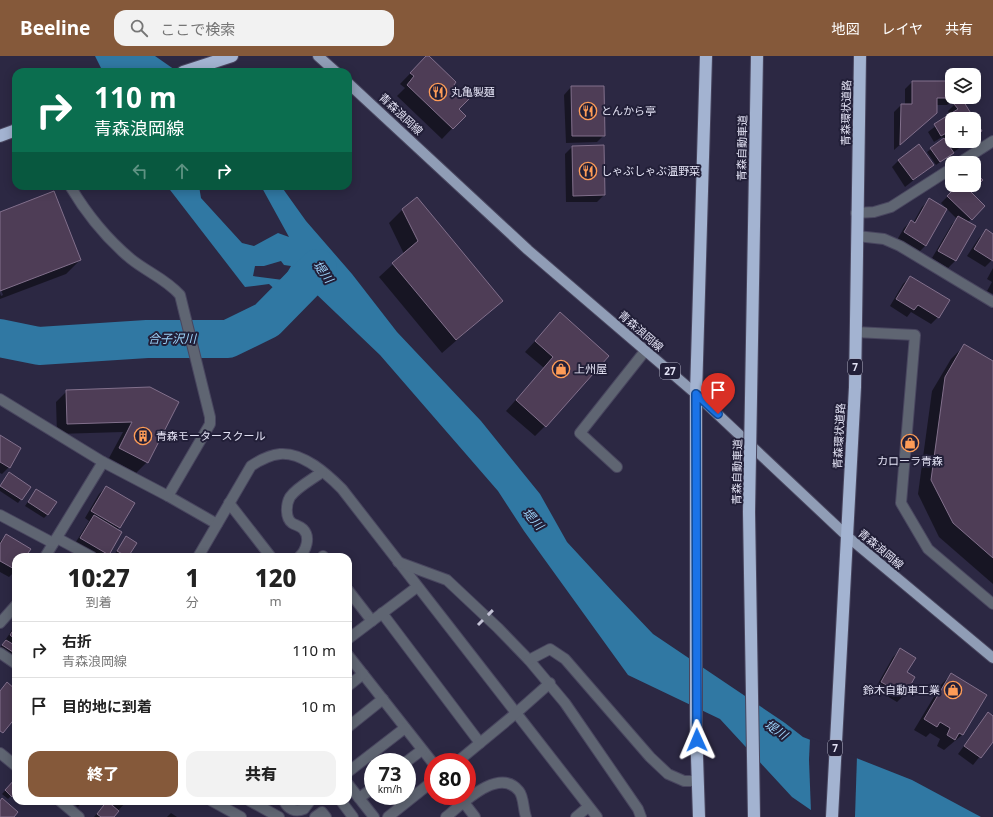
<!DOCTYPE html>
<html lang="ja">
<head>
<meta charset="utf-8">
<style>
	:root { --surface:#fff; --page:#f2f2f2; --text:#222; --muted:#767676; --line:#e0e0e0; --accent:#85593a }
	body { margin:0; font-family:"Noto Sans","Noto Sans JP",sans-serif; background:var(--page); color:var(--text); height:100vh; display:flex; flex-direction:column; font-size:15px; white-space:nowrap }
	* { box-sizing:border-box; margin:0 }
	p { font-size:13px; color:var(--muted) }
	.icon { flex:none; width:22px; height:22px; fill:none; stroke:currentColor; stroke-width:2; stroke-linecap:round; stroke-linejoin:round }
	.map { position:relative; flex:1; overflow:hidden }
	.drawer { position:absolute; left:12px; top:497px; width:340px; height:252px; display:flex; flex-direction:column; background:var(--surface); border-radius:12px; box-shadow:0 2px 10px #0003 }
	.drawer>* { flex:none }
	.guide { position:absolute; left:12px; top:12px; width:340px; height:122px; border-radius:12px; box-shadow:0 2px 10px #0003; background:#0b6e4f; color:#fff; overflow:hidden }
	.controls { position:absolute; left:945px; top:12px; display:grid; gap:8px }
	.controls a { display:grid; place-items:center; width:36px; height:36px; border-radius:8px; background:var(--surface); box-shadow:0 2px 10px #0003; font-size:20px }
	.speed { position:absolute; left:364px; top:697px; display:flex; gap:8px; font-size:20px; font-weight:700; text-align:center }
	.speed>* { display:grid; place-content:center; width:52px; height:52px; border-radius:50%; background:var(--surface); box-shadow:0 2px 10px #0003; line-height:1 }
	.speed small { font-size:10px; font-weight:400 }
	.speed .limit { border:6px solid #d22; background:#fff; color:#111 }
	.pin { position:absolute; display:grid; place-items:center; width:34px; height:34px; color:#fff; margin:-41px -17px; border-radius:50% 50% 50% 0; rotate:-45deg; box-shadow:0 0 4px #0007 }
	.pin .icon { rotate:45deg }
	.me { position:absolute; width:44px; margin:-22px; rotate:359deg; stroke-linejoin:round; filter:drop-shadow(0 0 3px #0008) }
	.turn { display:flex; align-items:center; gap:14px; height:84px; padding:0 16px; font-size:18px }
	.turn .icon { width:52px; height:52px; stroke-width:2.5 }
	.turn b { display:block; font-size:28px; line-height:34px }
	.lanes { display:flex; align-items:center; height:38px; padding:0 16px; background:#0003; justify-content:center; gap:20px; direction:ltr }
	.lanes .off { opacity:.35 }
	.eta { display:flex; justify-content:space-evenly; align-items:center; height:68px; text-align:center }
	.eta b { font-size:24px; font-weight:800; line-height:28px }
	.primary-button { display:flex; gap:8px; margin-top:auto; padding:8px 16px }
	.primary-button a { flex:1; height:46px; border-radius:12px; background:var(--accent); color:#fff; font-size:16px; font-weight:800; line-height:46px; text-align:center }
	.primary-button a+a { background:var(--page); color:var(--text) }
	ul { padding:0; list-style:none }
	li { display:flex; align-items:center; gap:12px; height:56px; padding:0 16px; border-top:1px solid var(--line) }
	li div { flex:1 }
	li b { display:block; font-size:15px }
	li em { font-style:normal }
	header { display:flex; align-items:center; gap:24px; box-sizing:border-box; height:56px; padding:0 20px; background:var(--accent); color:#fff }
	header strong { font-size:19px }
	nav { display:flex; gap:22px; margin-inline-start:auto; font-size:14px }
	.search { width:280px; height:36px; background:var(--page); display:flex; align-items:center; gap:10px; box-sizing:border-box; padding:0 14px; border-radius:12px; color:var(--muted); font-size:15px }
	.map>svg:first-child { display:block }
	.water { fill:#3078a3; fill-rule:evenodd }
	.pier { fill:#2c2843 }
	.shadow { fill:#0007 }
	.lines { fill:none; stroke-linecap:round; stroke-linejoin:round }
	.river { stroke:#3078a3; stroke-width:38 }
	.building { fill:#4e3d56; stroke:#82708c }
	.lane-casing { stroke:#49465f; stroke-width:12 }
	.street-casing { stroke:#49465f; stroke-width:12 }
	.primary-casing { stroke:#49465f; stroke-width:12 }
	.highway-casing { stroke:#49465f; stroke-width:14 }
	.lane { stroke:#5f6572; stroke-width:10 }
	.street { stroke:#5f6572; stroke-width:10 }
	.primary { stroke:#909db6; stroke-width:10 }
	.highway { stroke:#a3b3d1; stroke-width:12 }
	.rail { stroke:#c3c2d5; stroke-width:3; stroke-dasharray:7 7; stroke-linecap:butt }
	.highway-bridge-casing { stroke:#49465f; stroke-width:14; stroke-linecap:butt }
	.highway-bridge { stroke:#a3b3d1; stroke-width:12 }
	.route-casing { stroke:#114b97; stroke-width:10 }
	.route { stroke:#1a73e8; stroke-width:7 }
	.labels { text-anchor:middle; stroke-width:4; stroke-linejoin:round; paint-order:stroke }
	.shield { fill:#221f38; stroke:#a9a8bc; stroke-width:1 }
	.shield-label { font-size:10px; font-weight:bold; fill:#e3e2f4 }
	.poi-label { font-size:11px; fill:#e3e2f4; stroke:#221f38; text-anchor:start }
	.street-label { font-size:11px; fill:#e3e2f4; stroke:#221f38 }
	.water-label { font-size:12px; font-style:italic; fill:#9dd3f9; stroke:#221f38 }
</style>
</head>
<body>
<header>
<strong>Beeline</strong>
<div class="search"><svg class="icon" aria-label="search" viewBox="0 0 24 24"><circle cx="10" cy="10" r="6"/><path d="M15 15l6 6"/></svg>ここで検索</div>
<nav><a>地図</a><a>レイヤ</a><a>共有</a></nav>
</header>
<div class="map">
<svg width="993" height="761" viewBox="0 0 993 761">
	<rect width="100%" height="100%" fill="#2c2843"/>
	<g class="water">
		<path d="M 95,0 L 155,0 L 178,16 L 103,16 Z"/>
		<path d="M 167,130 L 199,130 L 201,142 L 242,187 L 254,190 L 278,177 L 289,181 L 261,130 L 281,130 L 306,165 L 352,218 L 397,276 L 481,365 L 540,438 L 567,486 L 614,537 L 653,578 L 785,667 L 803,681 L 912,724 L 981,761 L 821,761 L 792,741 L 720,663 L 628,619 L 524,475 L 498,435 L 380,299 L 314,236 L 289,246 L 269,228 L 245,231 ZM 281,205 L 284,209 L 291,210 L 283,224 L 253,220 L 255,210 L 264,210 Z"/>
	</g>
	<path class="pier" d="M 810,682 L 857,700 L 855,761 L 818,761 L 811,756 L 809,704 Z"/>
	<g class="shadow">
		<path d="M 427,0 L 453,29 L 457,53 L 464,60 L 442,83 L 397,40 L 405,32 L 400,28 Z"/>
		<path d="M 912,26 L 952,26 L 952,41 L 954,42 L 947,49 L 936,49 L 936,57 L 894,94 L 894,56 L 901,49 L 905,49 L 905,33 Z"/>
		<path d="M 571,31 L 604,79 L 597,86 L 566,87 L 564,39 Z"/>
		<path d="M 955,48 L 974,63 L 952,63 L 952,85 L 969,85 L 936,109 L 927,96 L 944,83 L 942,81 L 934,86 L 928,76 L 950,59 L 948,55 Z"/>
		<path d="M 572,91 L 604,139 L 597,146 L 566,146 L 565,98 Z"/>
		<path d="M 899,104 L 933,109 L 905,131 L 892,111 Z"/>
		<path d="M 974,117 L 982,124 L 972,134 L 967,129 L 974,129 Z"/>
		<path d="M 959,129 L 963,129 L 984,150 L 968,166 L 975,170 L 955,205 L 948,212 L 932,202 L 952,168 L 957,163 L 941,147 Z"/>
		<path d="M 929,144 L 926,189 L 919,196 L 897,184 L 904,172 L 911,165 L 913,167 L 922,151 Z"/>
		<path d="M 402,154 L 502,245 L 442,297 L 379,221 L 404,198 L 389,167 Z"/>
		<path d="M 0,157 L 80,204 L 66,218 L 0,243 L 0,237 L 1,240 L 3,239 L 0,231 Z"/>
		<path d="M 986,175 L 993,179 L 993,203 L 985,211 L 967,200 L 979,182 Z"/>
		<path d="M 993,212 L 993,238 L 987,235 L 992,226 L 987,223 Z"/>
		<path d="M 910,221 L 948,244 L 938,261 L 931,268 L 911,256 L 907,261 L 890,250 L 903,228 Z"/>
		<path d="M 560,258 L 545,370 L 535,380 L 506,355 L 544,312 L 525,296 Z"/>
		<path d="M 965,289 L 993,307 L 993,528 L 939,481 L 918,438 L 932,335 L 951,303 Z"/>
		<path d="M 67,335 L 177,347 L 147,406 L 136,417 L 109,402 L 123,376 L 57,378 L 56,346 Z"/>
		<path d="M 0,380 L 9,411 L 2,418 L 0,417 Z"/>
		<path d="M 6,421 L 30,431 L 18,447 L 0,435 L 0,430 Z"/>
		<path d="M 106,431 L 120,471 L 117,474 L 108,498 L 105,501 L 94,501 L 74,489 L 89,465 L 85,462 L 99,438 Z"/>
		<path d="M 36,434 L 48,458 L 44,462 L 25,450 Z"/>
		<path d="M 6,479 L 24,501 L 16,501 L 16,514 L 9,521 L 0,516 L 0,485 Z"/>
		<path d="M 126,482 L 136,488 L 127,501 L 117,501 L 114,499 Z"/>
		<path d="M 16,568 L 16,595 L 12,600 L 0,592 Z"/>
		<path d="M 900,594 L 906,617 L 914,621 L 904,639 L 897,646 L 875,633 L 893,601 Z"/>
		<path d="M 951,618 L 986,639 L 962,679 L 944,694 L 937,690 L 940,683 L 930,677 L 926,681 L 914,674 L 941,629 Z"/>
		<path d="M 988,658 L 993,661 L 993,684 L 973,709 L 958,698 Z"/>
		<path d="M 16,723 L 16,735 L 8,743 L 2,738 Z"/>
		<path d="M 71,745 L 83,745 L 78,751 Z"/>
		<path d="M 108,745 L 127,745 L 112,761 L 94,761 L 107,746 L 113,751 L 114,750 Z"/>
		<path d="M 171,757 L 177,761 L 167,761 Z"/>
	</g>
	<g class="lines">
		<path class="river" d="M 0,282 L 39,290 L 147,283 L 228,283 L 267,264 L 318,212"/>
	</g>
	<g class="building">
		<path d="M 426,0 L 429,0 L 456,26 L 454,29 L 469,43 L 459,53 L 466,60 L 453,73 L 407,29 L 414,20 L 410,17 Z"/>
		<path d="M 912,25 L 952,25 L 952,41 L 955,42 L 937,42 L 937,57 L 900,89 L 901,48 L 912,48 Z"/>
		<path d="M 571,30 L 604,30 L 605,80 L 572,80 Z"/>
		<path d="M 962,43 L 982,75 L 974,80 L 974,63 L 952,63 L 952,78 L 950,75 L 941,80 L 934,68 L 958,53 L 954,48 Z"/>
		<path d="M 944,82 L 954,97 L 940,106 L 930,92 Z"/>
		<path d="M 919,88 L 934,109 L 913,124 L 898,104 Z"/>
		<path d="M 604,89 L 605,139 L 573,140 L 572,90 Z"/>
		<path d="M 974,116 L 983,124 L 976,131 L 974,129 Z"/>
		<path d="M 958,129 L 964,129 L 985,150 L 972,164 L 947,140 Z"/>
		<path d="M 54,135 L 81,204 L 0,235 L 0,156 Z"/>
		<path d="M 417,141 L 503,245 L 456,284 L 392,207 L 418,185 L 402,153 Z"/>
		<path d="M 929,142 L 947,153 L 926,190 L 904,176 L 911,164 L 915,167 Z"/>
		<path d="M 958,160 L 976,170 L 956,205 L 938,195 Z"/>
		<path d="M 986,173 L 993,178 L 993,205 L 974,193 Z"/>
		<path d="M 910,220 L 950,244 L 939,262 L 918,249 L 914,254 L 896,243 Z"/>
		<path d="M 560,256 L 609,300 L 546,371 L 516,344 L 553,301 L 535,285 Z"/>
		<path d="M 964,288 L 993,305 L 993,502 L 953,467 L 931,424 L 945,321 Z"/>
		<path d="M 150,331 L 179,346 L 148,407 L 119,392 L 132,366 L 67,368 L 66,334 Z"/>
		<path d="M 0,379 L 21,392 L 10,412 L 0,406 Z"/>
		<path d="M 9,416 L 31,431 L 22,444 L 0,430 Z"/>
		<path d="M 106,430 L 135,447 L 120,472 L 91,455 Z"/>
		<path d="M 36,433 L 57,446 L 48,459 L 28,446 Z"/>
		<path d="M 94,459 L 122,476 L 109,499 L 80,482 Z"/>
		<path d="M 6,478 L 31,493 L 25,501 L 16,501 L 16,514 L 0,505 L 0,488 Z"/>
		<path d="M 126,480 L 137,487 L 128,501 L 117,495 Z"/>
		<path d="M 16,570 L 16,584 L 10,579 Z"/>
		<path d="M 6,584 L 16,590 L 16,598 L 2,589 Z"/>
		<path d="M 900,592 L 916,602 L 907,616 L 915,621 L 905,639 L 881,626 Z"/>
		<path d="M 951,617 L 987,639 L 963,679 L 959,677 L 955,684 L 947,679 L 950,672 L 940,666 L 937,671 L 924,663 Z"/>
		<path d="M 7,626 L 16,634 L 16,661 L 3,677 L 0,675 L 0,635 Z"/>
		<path d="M 988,656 L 993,660 L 993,686 L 981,702 L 964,690 Z"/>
		<path d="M 16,722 L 16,737 L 12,741 L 5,734 Z"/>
		<path d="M 2,742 L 18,756 L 14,761 L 0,761 L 0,745 Z"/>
		<path d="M 107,745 L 119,755 L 114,761 L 101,761 L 97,758 Z"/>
	</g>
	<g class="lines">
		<defs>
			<g id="lane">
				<path d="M 70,130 C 86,157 107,183 131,203 C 147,216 166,223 180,239 L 210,361 L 210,368 L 168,440 L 217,468"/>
				<path d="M 855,276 L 915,279 L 901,447 L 928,493 L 993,548"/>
				<path d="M 617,411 L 580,377 L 645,295"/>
				<path d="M 229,447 L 271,501"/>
				<path d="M 0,459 L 53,487"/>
				<path d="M 57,482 L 92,501"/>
				<path d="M 323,500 L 324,501"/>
				<path d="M 198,501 L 251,410 C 260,404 270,399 280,398 C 303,396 327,418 342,433 L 597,761"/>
				<path d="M 299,501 C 306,495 311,481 303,473 C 300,470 295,469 292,467 C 285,462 286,448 290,441 C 297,431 313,423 322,416"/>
				<path d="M 398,506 L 447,524 L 498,572 L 529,604 L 565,647 L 638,753 L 641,761"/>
				<path d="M 348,534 L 372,565"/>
				<path d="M 382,557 L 480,687"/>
				<path d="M 348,583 L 417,531"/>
				<path d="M 348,599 L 433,707"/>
				<path d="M 529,604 L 550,593 L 565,603 L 650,701 L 668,718 L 684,725 L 698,725"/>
				<path d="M 348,630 L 363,618"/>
				<path d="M 348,671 L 383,643"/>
				<path d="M 406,706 L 422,694"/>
				<path d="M 457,706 L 515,658 L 550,627"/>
				<path d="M 348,716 L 405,672"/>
				<path d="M 348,728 L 374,761"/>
				<path d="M 459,740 L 475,761"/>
				<path d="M 359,742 L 373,732"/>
				<path d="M 250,745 L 279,761"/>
				<path d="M 284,745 C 288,753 295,757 304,753 L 310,745"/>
				<path d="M 341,745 L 353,761"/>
				<path d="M 315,761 L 322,756 L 326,761"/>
				<path d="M 388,761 L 433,725"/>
				<path d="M 446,761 C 462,748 499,710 519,735 C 524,741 523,753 526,761"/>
				<path d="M 576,761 L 588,751"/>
			</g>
			<g id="street">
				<path d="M 959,107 L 993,85"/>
				<path d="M 856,157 L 874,156 L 891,151 L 952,112"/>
				<path d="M 857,180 L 884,183 L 900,190 L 993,246"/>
				<path d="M 0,343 L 103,406 L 168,440"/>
				<path d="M 45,501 L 103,406"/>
				<path d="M 0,567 L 16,549"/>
				<path d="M 0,597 L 16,608"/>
				<path d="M 0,697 L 16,710"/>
				<path d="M 60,745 L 79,761"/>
				<path d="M 212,745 L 241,761"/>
			</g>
			<g id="primary">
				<path d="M 318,0 L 336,16"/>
				<path d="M 348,27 L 528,194 L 696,338 L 848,481 L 993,602"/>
			</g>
			<g id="highway">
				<path d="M 183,16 L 232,0"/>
				<path d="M 0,80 L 16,74"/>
				<path d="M 699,761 L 696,670 L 696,338 L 706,0"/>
				<path d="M 832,761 L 855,331 L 860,0"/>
			</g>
		</defs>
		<use href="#lane" class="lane-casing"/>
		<use href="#street" class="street-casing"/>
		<use href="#primary" class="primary-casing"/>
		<use href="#highway" class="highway-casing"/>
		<use href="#lane" class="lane"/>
		<use href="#street" class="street"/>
		<use href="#primary" class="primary"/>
		<use href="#highway" class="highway"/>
		<path class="rail" d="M 478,569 L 496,551"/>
		<defs>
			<path id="highway-bridge" d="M 754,761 L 749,456 L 757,0"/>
		</defs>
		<use href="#highway-bridge" class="highway-bridge-casing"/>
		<use href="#highway-bridge" class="highway-bridge"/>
	</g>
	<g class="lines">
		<defs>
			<path id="route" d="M 697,684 L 696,338 L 718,358"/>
		</defs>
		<use href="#route" class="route-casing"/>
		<use href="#route" class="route"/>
	</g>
	<defs>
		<symbol id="restaurant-ring" viewBox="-11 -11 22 22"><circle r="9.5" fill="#221f38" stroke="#fe9c57" stroke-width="1.5"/><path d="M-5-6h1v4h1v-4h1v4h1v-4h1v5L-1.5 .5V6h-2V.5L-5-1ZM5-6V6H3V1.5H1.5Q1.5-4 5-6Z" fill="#fe9c57"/></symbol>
		<symbol id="shop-ring" viewBox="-11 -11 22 22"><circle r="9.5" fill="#221f38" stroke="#fe9c57" stroke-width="1.5"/><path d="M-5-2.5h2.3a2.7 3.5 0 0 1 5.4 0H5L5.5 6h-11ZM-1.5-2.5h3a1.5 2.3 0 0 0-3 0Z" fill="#fe9c57"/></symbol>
		<symbol id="building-ring" viewBox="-11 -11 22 22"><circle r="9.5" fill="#221f38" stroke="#fe9c57" stroke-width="1.5"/><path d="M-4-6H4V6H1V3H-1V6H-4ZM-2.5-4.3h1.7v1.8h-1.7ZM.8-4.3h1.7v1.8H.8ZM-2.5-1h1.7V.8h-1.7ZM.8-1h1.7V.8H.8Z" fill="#fe9c57"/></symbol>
	</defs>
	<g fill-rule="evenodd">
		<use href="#restaurant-ring" x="428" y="26" width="20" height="20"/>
		<use href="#restaurant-ring" x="578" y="45" width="20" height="20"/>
		<use href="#restaurant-ring" x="578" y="105" width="20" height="20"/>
		<use href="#shop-ring" x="551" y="303" width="20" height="20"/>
		<use href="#building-ring" x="133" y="370" width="20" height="20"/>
		<use href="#shop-ring" x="900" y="377" width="20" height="20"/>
		<use href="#shop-ring" x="943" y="624" width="20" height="20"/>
	</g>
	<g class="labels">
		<g class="shield">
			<rect x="848" y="303" width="14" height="16" rx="3"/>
			<rect x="660" y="307" width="20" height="16" rx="3"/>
			<rect x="828" y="684" width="14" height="16" rx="3"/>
		</g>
		<g class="shield-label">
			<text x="855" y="315">7</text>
			<text x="670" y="319">27</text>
			<text x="835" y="696">7</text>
		</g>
		<g class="poi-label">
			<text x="451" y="40">丸亀製麺</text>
			<text x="601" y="59">とんから亭</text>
			<text x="601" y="119">しゃぶしゃぶ温野菜</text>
			<text x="574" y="317">上州屋</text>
			<text x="156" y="384">青森モータースクール</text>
			<text x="910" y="409" text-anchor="middle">カローラ青森</text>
			<text x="940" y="638" text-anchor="end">鈴木自動車工業</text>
		</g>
		<g class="street-label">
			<text transform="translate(846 57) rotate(-89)" y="4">青森環状道路</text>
			<text transform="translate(401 58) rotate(43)" y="4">青森浪岡線</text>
			<text transform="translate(742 92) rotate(-89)" y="4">青森自動車道</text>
			<text transform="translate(641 275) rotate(41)" y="4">青森浪岡線</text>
			<text transform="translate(839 380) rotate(-87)" y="4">青森環状道路</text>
			<text transform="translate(737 416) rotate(-89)" y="4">青森自動車道</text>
			<text transform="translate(881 493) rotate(40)" y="4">青森浪岡線</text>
		</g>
		<g class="water-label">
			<text transform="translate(323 216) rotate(54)" y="4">堤川</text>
			<text x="172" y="287">合子沢川</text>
			<text transform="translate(533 463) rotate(48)" y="4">堤川</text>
			<text transform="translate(776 674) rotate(34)" y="4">堤川</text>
		</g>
	</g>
</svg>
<div class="controls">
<a><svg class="icon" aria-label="layers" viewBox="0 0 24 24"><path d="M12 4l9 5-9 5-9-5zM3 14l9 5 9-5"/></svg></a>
<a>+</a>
<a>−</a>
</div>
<div class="speed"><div>73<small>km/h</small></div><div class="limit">80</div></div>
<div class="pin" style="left:718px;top:358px;background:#d93025"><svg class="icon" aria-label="arrive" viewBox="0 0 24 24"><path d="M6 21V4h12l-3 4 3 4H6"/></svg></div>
<svg class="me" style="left:697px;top:684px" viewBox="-20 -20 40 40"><path d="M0-17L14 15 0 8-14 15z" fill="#1a73e8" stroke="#fff" stroke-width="4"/></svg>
<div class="guide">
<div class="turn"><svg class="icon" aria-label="right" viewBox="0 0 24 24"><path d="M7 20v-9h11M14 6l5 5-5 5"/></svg><div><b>110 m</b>青森浪岡線</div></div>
<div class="lanes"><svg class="icon off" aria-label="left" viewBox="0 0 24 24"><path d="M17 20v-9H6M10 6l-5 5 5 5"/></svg><svg class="icon off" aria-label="ahead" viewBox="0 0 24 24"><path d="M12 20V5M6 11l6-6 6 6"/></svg><svg class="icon" aria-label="right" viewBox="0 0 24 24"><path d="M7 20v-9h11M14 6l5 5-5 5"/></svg></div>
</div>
<section class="drawer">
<div class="eta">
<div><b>10:27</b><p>到着</p></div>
<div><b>1</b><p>分</p></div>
<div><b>120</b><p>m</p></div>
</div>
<ul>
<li><svg class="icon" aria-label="right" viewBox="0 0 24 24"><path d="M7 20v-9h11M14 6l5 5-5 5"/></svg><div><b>右折</b><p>青森浪岡線</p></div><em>110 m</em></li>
<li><svg class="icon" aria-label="arrive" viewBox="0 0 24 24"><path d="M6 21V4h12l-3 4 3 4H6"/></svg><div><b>目的地に到着</b></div><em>10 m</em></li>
</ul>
<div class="primary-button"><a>終了</a><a>共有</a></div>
</section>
</div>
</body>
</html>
